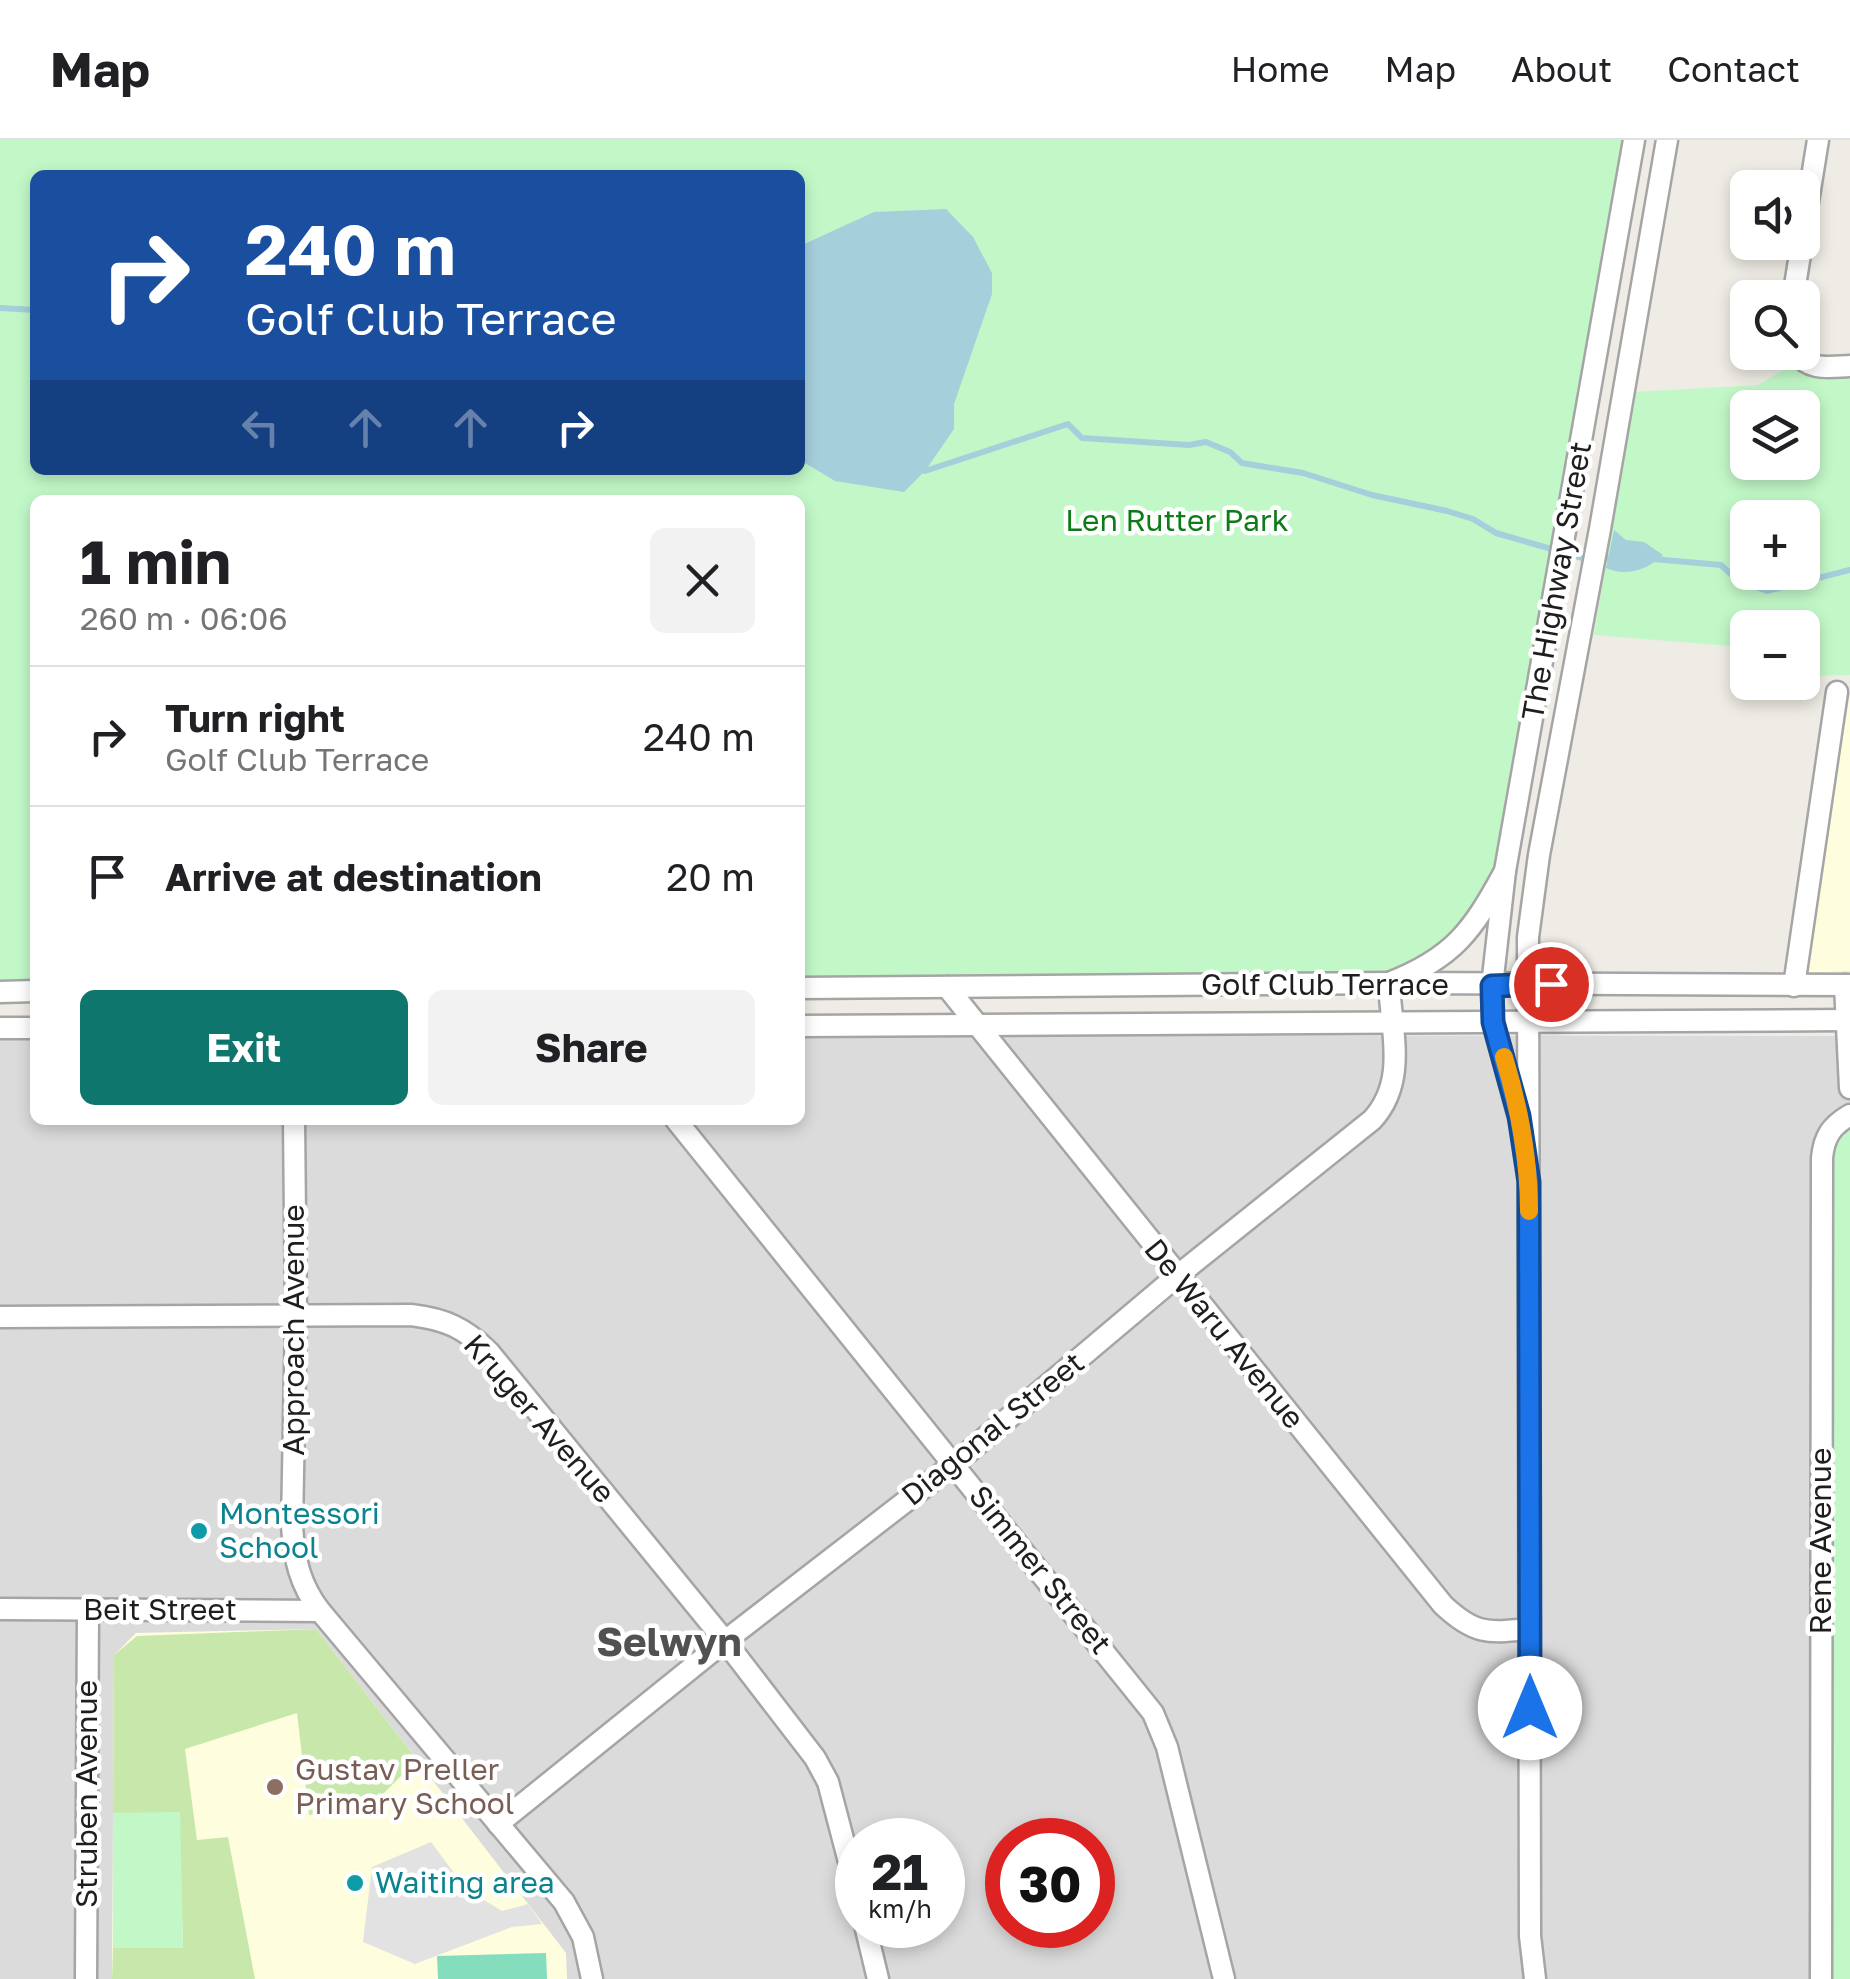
<!DOCTYPE html>
<html lang="en">
<head>
<meta charset="utf-8">
<style>
	:root { --surface:#fff; --page:#f2f2f2; --text:#202124; --muted:#757577; --line:#e0e0e0; --accent:#0f766e }
	body { margin:0; font-family:"Golos Text",sans-serif; background:var(--page); color:var(--text); height:100vh; display:flex; flex-direction:column; font-size:38px; white-space:nowrap }
	* { box-sizing:border-box; margin:0 }
	p { font-size:32px; color:var(--muted) }
	.icon { flex:none; width:55px; height:55px; fill:none; stroke:currentColor; stroke-width:2; stroke-linecap:round; stroke-linejoin:round }
	.map { position:relative; flex:1; overflow:hidden }
	.drawer { position:absolute; left:30px; top:355px; width:775px; height:630px; display:flex; flex-direction:column; background:var(--surface); border-radius:15px; box-shadow:0 5px 15px #0003 }
	.drawer>* { flex:none }
	.hud { position:absolute; left:30px; top:30px; width:775px; height:305px; border-radius:15px; box-shadow:0 5px 15px #0003; background:#1a4fa0; color:#fff; overflow:hidden }
	.controls { position:absolute; left:1730px; top:30px; display:grid; gap:20px }
	.controls a { display:grid; place-items:center; width:90px; height:90px; border-radius:15px; background:var(--surface); box-shadow:0 5px 15px #0003; font-size:50px }
	.speed { position:absolute; left:835px; top:1678px; display:flex; gap:20px; font-size:50px; font-weight:700; text-align:center }
	.speed>* { display:grid; place-content:center; width:130px; height:130px; border-radius:50%; background:var(--surface); box-shadow:0 5px 15px #0003; line-height:1 }
	.speed small { font-size:25px; font-weight:400 }
	.speed .limit { border:15px solid #d22; background:#fff; color:#111 }
	.pin { position:absolute; display:grid; place-items:center; width:85px; height:85px; color:#fff; margin:-42px; border:5px solid #fff; border-radius:50%; box-shadow:0 2px 10px #0007 }
	.me { position:absolute; width:110px; margin:-55px; rotate:0deg; stroke-linejoin:round; filter:drop-shadow(0 0 8px #0008) }
	.turn { display:flex; align-items:center; gap:35px; height:210px; padding:0 50px; font-size:45px }
	.turn .icon { width:130px; height:130px; stroke-width:2.5 }
	.turn b { display:block; font-size:70px; line-height:85px }
	.lanes { display:flex; align-items:center; height:95px; padding:0 50px; background:#0003; justify-content:center; gap:50px; direction:ltr }
	.lanes .off { opacity:.35 }
	.round { display:grid; place-items:center; flex:none; width:105px; height:105px; border-radius:15px; background:var(--page) }
	.head { display:flex; align-items:center; justify-content:space-between; height:170px; padding:0 50px }
	h1 { font-size:60px; font-weight:700; line-height:75px }
	.action { display:flex; gap:20px; margin-top:auto; padding:20px 50px }
	.action a { flex:1; height:115px; border-radius:15px; background:var(--accent); color:#fff; font-size:40px; font-weight:700; line-height:115px; text-align:center }
	.action a+a { background:var(--page); color:var(--text) }
	ul { padding:0; list-style:none }
	li { display:flex; align-items:center; gap:30px; height:140px; padding:0 50px; border-top:2px solid var(--line) }
	li div { flex:1 }
	li b { display:block; font-size:38px }
	li em { font-style:normal }
	header { display:flex; align-items:center; gap:60px; box-sizing:border-box; height:140px; padding:0 50px; background:var(--surface); border-bottom:2px solid var(--line) }
	header strong { font-size:48px }
	nav { display:flex; gap:55px; margin-inline-start:auto; font-size:35px }
	.map>svg:first-child { display:block }
	.residential { fill:#dcdbdb; fill-rule:evenodd }
	.education { fill:#fefede }
	.grass { fill:#c8e8ab }
	.park { fill:#c2f8c8; fill-rule:evenodd }
	.pitch { fill:#84ddbc }
	.parking { fill:#e2e2e2 }
	.water { fill:#a6cfdc }
	.lines { fill:none; stroke-linecap:round; stroke-linejoin:round }
	.stream { stroke:#a6cfdc; stroke-width:6 }
	.minor-casing { stroke:#a5a5a5; stroke-width:25 }
	.minor { stroke:#fff; stroke-width:20 }
	.route-casing { stroke:#114b97; stroke-width:25 }
	.route { stroke:#1a73e8; stroke-width:18 }
	.slow { stroke:#f59e0b; stroke-width:18 }
	.culture-dot { fill:#0f9aa8; stroke:#fff; stroke-width:4 }
	.education-dot { fill:#8d6e63; stroke:#fff; stroke-width:4 }
	.labels { text-anchor:middle; stroke-width:9; stroke-linejoin:round; paint-order:stroke }
	.park-label { font-size:30px; fill:#0e7b19; stroke:#fff }
	.street-label { font-size:30px; fill:#1e1e1e; stroke:#fff }
	.culture-label { font-size:30px; fill:#0d838f; stroke:#fff; text-anchor:start }
	.education-label { font-size:30px; fill:#785e54; stroke:#fff; text-anchor:start }
	.district-label { font-size:40px; font-weight:bold; fill:#515151; stroke:#fff }
</style>
</head>
<body>
<header>
<strong>Map</strong>
<nav><a>Home</a><a>Map</a><a>About</a><a>Contact</a></nav>
</header>
<div class="map">
<svg width="1850" height="1839" viewBox="0 0 1850 1839">
	<rect width="100%" height="100%" fill="#efece5"/>
	<path class="residential" d="M 0,894 L 35,894 L 35,980 L 800,980 L 800,895 L 1850,896 L 1850,1839 L 0,1839 ZM 858,1700 L 942,1700 L 942,1785 L 858,1785 ZM 1008,1700 L 1092,1700 L 1092,1785 L 1008,1785 Z"/>
	<g class="education">
		<path d="M 1850,554 L 1850,831 L 1803,833 Z"/>
		<path d="M 316,1489 L 566,1813 L 567,1839 L 112,1839 L 114,1515 L 136,1493 Z"/>
	</g>
	<path class="grass" d="M 316,1489 L 417,1620 L 369,1668 L 309,1675 L 297,1573 L 185,1609 L 197,1700 L 228,1697 L 255,1839 L 112,1839 L 113,1808 L 183,1808 L 179,1673 L 113,1673 L 114,1515 L 137,1496 Z"/>
	<g class="park">
		<path d="M 0,0 L 1627,0 L 1498,730 L 1472,776 L 1438,812 L 1390,832 L 800,837 L 800,360 L 35,360 L 35,840 L 0,840 ZM 35,35 L 800,35 L 800,330 L 35,330 Z"/>
		<path d="M 1795,223 L 1850,233 L 1850,535 L 1803,536 L 1802,488 L 1748,488 L 1747,513 L 1731,511 L 1730,506 L 1594,495 L 1634,252 L 1758,245 ZM 1748,268 L 1802,268 L 1802,322 L 1748,322 ZM 1748,378 L 1802,378 L 1802,432 L 1748,432 Z"/>
		<path d="M 1850,982 L 1850,1839 L 1828,1839 L 1830,1008 Z"/>
		<path d="M 180,1672 L 183,1808 L 113,1808 L 113,1673 Z"/>
	</g>
	<path class="pitch" d="M 546,1813 L 547,1839 L 438,1839 L 437,1816 Z"/>
	<path class="parking" d="M 431,1702 L 466,1749 L 502,1771 L 528,1764 L 542,1784 L 512,1787 L 415,1824 L 363,1802 L 372,1727 Z"/>
	<g class="water">
		<path d="M 946,69 L 973,97 L 992,133 L 992,154 L 954,264 L 954,289 L 925,331 L 904,352 L 835,341 L 800,320 L 800,106 L 874,72 Z"/>
		<path d="M 1614,390 L 1626,400 L 1644,402 L 1663,415 C 1648,430 1625,437 1606,428 Z"/>
	</g>
	<g class="lines">
		<g class="stream">
			<path d="M 0,168 L 35,170"/>
			<path d="M 925,331 L 1068,284 L 1082,298 L 1189,305 L 1206,302 L 1230,312 L 1242,323 L 1303,333 L 1372,355 L 1447,371 L 1473,379 L 1496,393 L 1586,419 L 1615,418"/>
			<path d="M 1653,419 L 1721,425 L 1737,440 L 1767,451 L 1850,430"/>
		</g>
		<defs>
			<g id="minor">
				<path d="M 1802,99 L 1818,0"/>
				<path d="M 1793,158 L 1802,102"/>
				<path d="M 1795,212 C 1810,231 1827,227 1850,226"/>
				<path d="M 1845,845 L 1850,948"/>
				<path d="M 1794,846 L 1837,552"/>
				<path d="M 947,847 L 1443,1465 C 1475,1495 1488,1493 1529,1489"/>
				<path d="M 800,848 L 1389,843 L 1850,845"/>
				<path d="M 0,852 L 35,851"/>
				<path d="M 800,886 L 1850,880"/>
				<path d="M 0,888 L 35,888"/>
				<path d="M 294,980 L 296,1176 L 292,1386 C 294,1419 300,1445 320,1471 L 564,1762 L 583,1797 L 592,1839"/>
				<path d="M 676,980 L 1153,1573 L 1167,1607 L 1224,1839"/>
				<path d="M 1520,981 L 1493,882 L 1492,846 L 1505,731 L 1634,0"/>
				<path d="M 0,1177 L 411,1175 C 445,1179 465,1188 489,1212 L 725,1501 L 815,1618 L 828,1642 L 858,1756"/>
				<path d="M 0,1469 L 320,1471"/>
				<path d="M 498,1684 L 725,1501 L 954,1324 L 1177,1136 L 1372,980 C 1408,941 1391,891 1389,843 C 1454,818 1473,790 1505,731"/>
				<path d="M 865,1785 L 878,1839"/>
				<path d="M 86,1839 L 88,1470"/>
				<path d="M 1535,1839 L 1530,1796 L 1528,797 L 1539,715 L 1600,389 L 1667,0"/>
				<path d="M 1821,1839 L 1822,1018 C 1824,997 1831,986 1850,975"/>
			</g>
		</defs>
		<use href="#minor" class="minor-casing"/>
		<use href="#minor" class="minor"/>
	</g>
	<g class="lines">
		<defs>
			<path id="route" d="M 1530,1568 L 1529,1042 L 1519,976 L 1493,882 L 1492,846 L 1551,844"/>
		</defs>
		<use href="#route" class="route-casing"/>
		<use href="#route" class="route"/>
		<path class="slow" d="M 1504,917 C 1519,967 1529,1019 1529,1071"/>
	</g>
	<g class="culture-dot">
		<circle cx="199" cy="1391" r="10"/>
		<circle cx="355" cy="1743" r="10"/>
	</g>
	<circle class="education-dot" cx="275" cy="1647" r="10"/>
	<g class="labels">
		<g class="park-label">
			<text x="1177" y="391">Len Rutter Park</text>
		</g>
		<g class="street-label">
			<text transform="translate(1557 441) rotate(-80)" y="10">The Highway Street</text>
			<text x="1325" y="855">Golf Club Terrace</text>
			<text transform="translate(294 1190) rotate(-90)" y="10">Approach Avenue</text>
			<text transform="translate(1224 1194) rotate(51)" y="10">De Waru Avenue</text>
			<text transform="translate(539 1279) rotate(49)" y="10">Kruger Avenue</text>
			<text transform="translate(993 1289) rotate(-39)" y="10">Diagonal Street</text>
			<text transform="translate(1821 1401) rotate(-90)" y="10">Rene Avenue</text>
			<text transform="translate(1040 1430) rotate(51)" y="10">Simmer Street</text>
			<text x="160" y="1480">Beit Street</text>
			<text transform="translate(87 1654) rotate(-90)" y="10">Struben Avenue</text>
		</g>
		<g class="culture-label">
			<text x="219" y="1384">Montessori<tspan x="219" dy="34">School</tspan></text>
			<text x="375" y="1753">Waiting area</text>
		</g>
		<g class="education-label">
			<text x="295" y="1640">Gustav Preller<tspan x="295" dy="34">Primary School</tspan></text>
		</g>
		<g class="district-label">
			<text x="669" y="1516">Selwyn</text>
		</g>
	</g>
</svg>
<div class="controls">
<a><svg class="icon" aria-label="sound" viewBox="0 0 24 24"><path d="M4 9h4l5-4v14l-5-4H4zM17 9q2 3 0 6"/></svg></a>
<a><svg class="icon" aria-label="search" viewBox="0 0 24 24"><circle cx="10" cy="10" r="6"/><path d="M15 15l6 6"/></svg></a>
<a><svg class="icon" aria-label="layers" viewBox="0 0 24 24"><path d="M12 4l9 5-9 5-9-5zM3 14l9 5 9-5"/></svg></a>
<a>+</a>
<a>−</a>
</div>
<div class="speed"><div>21<small>km/h</small></div><div class="limit">30</div></div>
<div class="pin" style="left:1551px;top:844px;background:#d93025"><svg class="icon" aria-label="arrive" viewBox="0 0 24 24"><path d="M6 21V4h12l-3 4 3 4H6"/></svg></div>
<svg class="me" style="left:1530px;top:1568px" viewBox="-20 -20 40 40"><circle r="19" fill="#fff"/><path d="M0-13L10 11 0 6-10 11z" fill="#1a73e8"/></svg>
<div class="hud">
<div class="turn"><svg class="icon" aria-label="right" viewBox="0 0 24 24"><path d="M7 20v-9h11M14 6l5 5-5 5"/></svg><div><b>240 m</b>Golf Club Terrace</div></div>
<div class="lanes"><svg class="icon off" aria-label="left" viewBox="0 0 24 24"><path d="M17 20v-9H6M10 6l-5 5 5 5"/></svg><svg class="icon off" aria-label="ahead" viewBox="0 0 24 24"><path d="M12 20V5M6 11l6-6 6 6"/></svg><svg class="icon off" aria-label="ahead" viewBox="0 0 24 24"><path d="M12 20V5M6 11l6-6 6 6"/></svg><svg class="icon" aria-label="right" viewBox="0 0 24 24"><path d="M7 20v-9h11M14 6l5 5-5 5"/></svg></div>
</div>
<section class="drawer">
<div class="head"><div><h1>1 min</h1><p>260 m · 06:06</p></div><a class="round"><svg class="icon" aria-label="close" viewBox="0 0 24 24"><path d="M6 6l12 12M18 6L6 18"/></svg></a></div>
<ul>
<li><svg class="icon" aria-label="right" viewBox="0 0 24 24"><path d="M7 20v-9h11M14 6l5 5-5 5"/></svg><div><b>Turn right</b><p>Golf Club Terrace</p></div><em>240 m</em></li>
<li><svg class="icon" aria-label="arrive" viewBox="0 0 24 24"><path d="M6 21V4h12l-3 4 3 4H6"/></svg><div><b>Arrive at destination</b></div><em>20 m</em></li>
</ul>
<div class="action"><a>Exit</a><a>Share</a></div>
</section>
</div>
</body>
</html>
